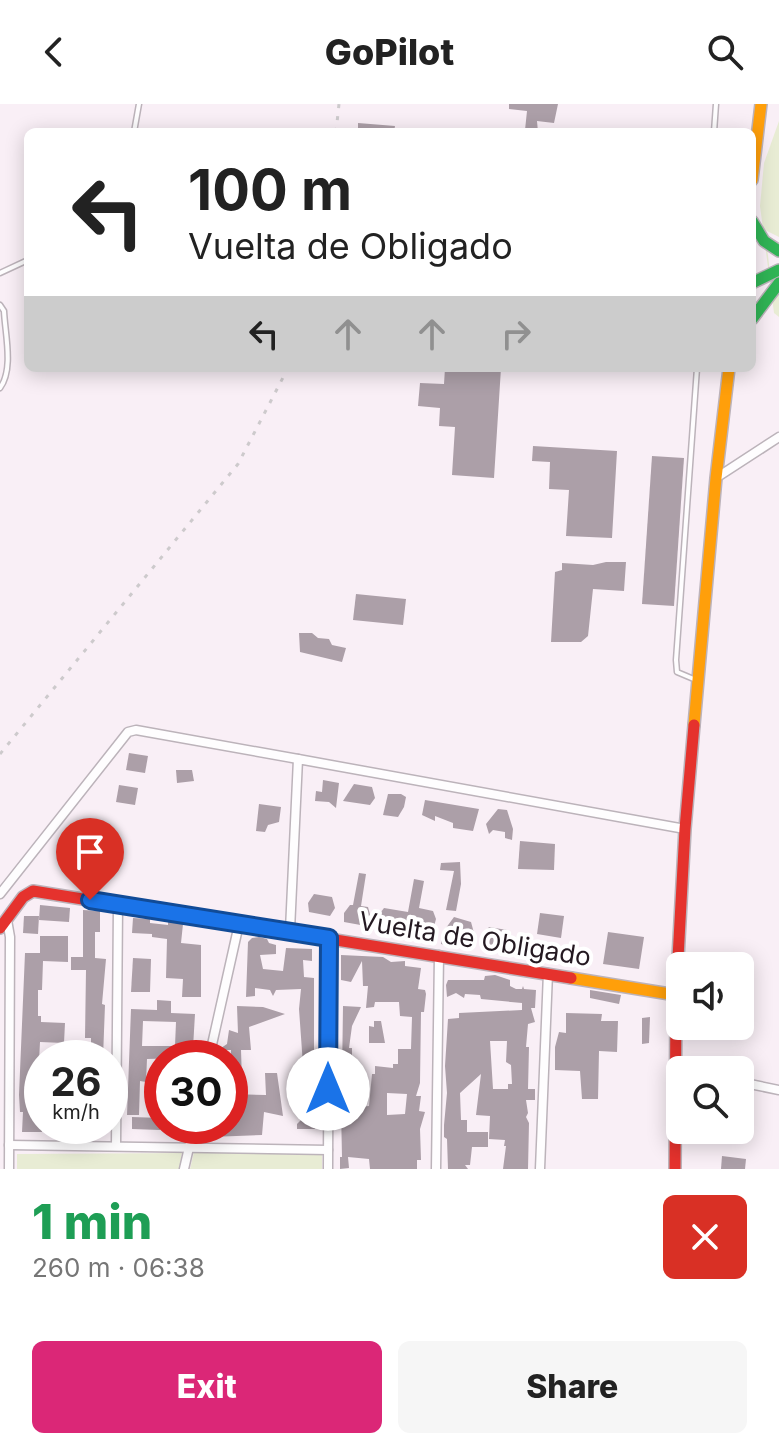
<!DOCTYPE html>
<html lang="en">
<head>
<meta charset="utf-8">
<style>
	:root { --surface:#fff; --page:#f6f6f6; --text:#222; --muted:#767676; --accent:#db2777 }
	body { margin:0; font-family:Inter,sans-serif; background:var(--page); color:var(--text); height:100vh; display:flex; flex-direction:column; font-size:30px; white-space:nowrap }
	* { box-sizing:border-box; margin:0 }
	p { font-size:26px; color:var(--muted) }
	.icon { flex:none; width:44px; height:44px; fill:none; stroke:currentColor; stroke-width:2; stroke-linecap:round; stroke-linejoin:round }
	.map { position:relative; height:1065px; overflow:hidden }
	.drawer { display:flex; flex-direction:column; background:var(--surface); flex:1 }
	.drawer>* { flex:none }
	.guide { position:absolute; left:24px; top:24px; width:732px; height:244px; border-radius:12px; box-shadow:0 4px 20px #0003; background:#fff; color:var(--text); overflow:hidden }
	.controls { position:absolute; left:666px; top:848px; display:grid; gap:16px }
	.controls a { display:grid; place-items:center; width:88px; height:88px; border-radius:12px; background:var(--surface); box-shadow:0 4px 20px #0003; font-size:40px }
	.speed { position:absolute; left:24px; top:936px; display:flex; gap:16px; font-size:40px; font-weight:700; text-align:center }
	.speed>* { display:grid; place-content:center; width:104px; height:104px; border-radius:50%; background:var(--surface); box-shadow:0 4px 20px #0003; line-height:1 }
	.speed small { font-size:20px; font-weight:400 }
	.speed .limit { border:12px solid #d22; background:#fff; color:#111 }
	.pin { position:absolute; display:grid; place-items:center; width:68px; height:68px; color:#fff; margin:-82px -34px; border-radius:50% 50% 50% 0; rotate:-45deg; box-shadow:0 0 8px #0007 }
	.pin .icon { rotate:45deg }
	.me { position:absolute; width:88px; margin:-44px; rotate:0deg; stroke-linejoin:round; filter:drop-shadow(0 0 6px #0008) }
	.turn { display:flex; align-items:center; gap:28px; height:168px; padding:0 32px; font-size:36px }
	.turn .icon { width:104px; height:104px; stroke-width:2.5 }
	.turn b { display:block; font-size:56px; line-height:68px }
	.lanes { display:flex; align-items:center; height:76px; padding:0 32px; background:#0003; justify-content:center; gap:40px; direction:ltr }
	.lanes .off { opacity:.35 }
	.round { display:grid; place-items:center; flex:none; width:84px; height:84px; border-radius:12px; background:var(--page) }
	.summary { display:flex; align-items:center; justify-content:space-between; height:136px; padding:0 32px }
	h1 { font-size:48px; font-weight:800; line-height:60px; color:#1e9e55 }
	.action { display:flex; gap:16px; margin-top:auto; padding:16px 32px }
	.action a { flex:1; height:92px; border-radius:12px; background:var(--accent); color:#fff; font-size:32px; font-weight:800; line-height:92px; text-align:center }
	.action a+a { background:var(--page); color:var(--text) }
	header { display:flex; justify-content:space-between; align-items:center; height:104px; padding:0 32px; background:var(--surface); font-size:36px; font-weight:800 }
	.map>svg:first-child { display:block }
	.green { fill:#e8ecd4 }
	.building { fill:#ac9fa8; fill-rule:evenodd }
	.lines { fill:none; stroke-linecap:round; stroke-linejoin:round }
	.lane-casing { stroke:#bcb3ba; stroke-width:7 }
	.street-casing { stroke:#bcb3ba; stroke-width:11 }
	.fast-casing { stroke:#bcb3ba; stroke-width:14 }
	.slow-casing { stroke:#bcb3ba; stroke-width:14 }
	.jam-casing { stroke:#bcb3ba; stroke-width:14 }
	.lane { stroke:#fefdfe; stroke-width:4 }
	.street { stroke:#fefdfe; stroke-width:8 }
	.fast { stroke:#30b455; stroke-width:11 }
	.slow { stroke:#ff9f0a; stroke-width:11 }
	.jam { stroke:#e5322d; stroke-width:11 }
	.rail { stroke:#cdcacc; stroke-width:3; stroke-dasharray:4 8; stroke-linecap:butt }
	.route-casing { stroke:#114b97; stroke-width:20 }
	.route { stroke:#1a73e8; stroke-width:14 }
	.labels { text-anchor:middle; stroke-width:8; stroke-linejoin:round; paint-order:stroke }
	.street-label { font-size:26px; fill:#241921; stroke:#fff }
</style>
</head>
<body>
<header><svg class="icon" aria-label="back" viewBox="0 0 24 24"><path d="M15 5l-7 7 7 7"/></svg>GoPilot<svg class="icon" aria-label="search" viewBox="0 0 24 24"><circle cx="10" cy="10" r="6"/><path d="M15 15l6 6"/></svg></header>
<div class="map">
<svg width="779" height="1065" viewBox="0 0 779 1065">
	<rect width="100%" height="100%" fill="#f9eff6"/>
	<g class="green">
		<path d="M 779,17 L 779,133 L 765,126 L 773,195 L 779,190 L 779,213 L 774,209 L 760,102 L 764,59 Z"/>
		<path d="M 194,1048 L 322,1051 L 322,1065 L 190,1065 Z"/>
		<path d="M 182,1049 L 179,1065 L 17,1065 L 17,1050 Z"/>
	</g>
	<g class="building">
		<path d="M 509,0 L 558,0 L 554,19 L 537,17 L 538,28 L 525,26 L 527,7 L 509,5 Z"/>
		<path d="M 358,19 L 395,22 L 394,28 L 358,28 Z"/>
		<path d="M 445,264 L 501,264 L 494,374 L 452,371 L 455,323 L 439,322 L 440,304 L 418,302 L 420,279 L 444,280 Z"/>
		<path d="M 533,342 L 617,347 L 612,434 L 566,432 L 569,386 L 549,385 L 550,358 L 532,357 Z"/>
		<path d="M 652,352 L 684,354 L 674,502 L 642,500 Z"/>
		<path d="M 606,458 L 626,458 L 624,487 L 593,485 L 588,532 L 581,538 L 551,538 L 555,468 L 562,466 L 562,459 L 593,461 Z"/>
		<path d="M 356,490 L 406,495 L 403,521 L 353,516 Z"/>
		<path d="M 299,529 L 312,529 L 318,534 L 329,535 L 332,541 L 346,544 L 342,558 L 300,548 Z"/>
		<path d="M 129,649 L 148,652 L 145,669 L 126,666 Z"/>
		<path d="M 176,666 L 192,666 L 194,677 L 177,679 Z"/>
		<path d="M 323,676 L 339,679 L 336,704 L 329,698 L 315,697 L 316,687 L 322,688 Z"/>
		<path d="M 354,680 L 372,683 L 375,694 L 370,701 L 343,697 Z"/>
		<path d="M 119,681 L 138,684 L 135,701 L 116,698 Z"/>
		<path d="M 388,690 L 401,690 L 406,693 L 404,703 L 398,713 L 383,711 Z"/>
		<path d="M 425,696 L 479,705 L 473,727 L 453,724 L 453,719 L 435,712 L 435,717 L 422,711 Z"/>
		<path d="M 259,700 L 281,703 L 279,718 L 268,721 L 265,728 L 256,727 Z"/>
		<path d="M 498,705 L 507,706 L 513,725 L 512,736 L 505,734 L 505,728 L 493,726 L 489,730 L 486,720 Z"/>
		<path d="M 82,718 L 102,721 L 99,738 L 79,735 Z"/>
		<path d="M 520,737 L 555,740 L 554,766 L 518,765 Z"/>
		<path d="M 460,758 L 461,780 L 456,807 L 446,806 L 454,767 L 440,766 L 441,759 Z"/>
		<path d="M 359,769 L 366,770 L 361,802 L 368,803 L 371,814 L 366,822 L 344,818 L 344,809 L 350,801 L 353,801 Z"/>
		<path d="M 414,775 L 424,777 L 419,804 L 433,807 L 436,815 L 432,830 L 379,822 L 378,812 L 384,804 L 408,808 Z"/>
		<path d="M 314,790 L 332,793 L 335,804 L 330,812 L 309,808 L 308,799 Z"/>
		<path d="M 40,801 L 70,804 L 69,818 L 39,816 Z"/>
		<path d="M 83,806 L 100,807 L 100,828 L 95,828 L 95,854 L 106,855 L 102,900 L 105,901 L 103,954 L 91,954 L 91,934 L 85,934 L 86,866 L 71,866 L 71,853 L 83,853 Z"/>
		<path d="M 540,809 L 564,812 L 561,834 L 537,830 Z"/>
		<path d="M 24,812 L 39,812 L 38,830 L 23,829 Z"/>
		<path d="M 454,813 L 471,818 L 474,829 L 468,837 L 452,834 L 450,842 L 441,840 L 443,828 Z"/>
		<path d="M 133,814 L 150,815 L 150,819 L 168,821 L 168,817 L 183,820 L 181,839 L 201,841 L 201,893 L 182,893 L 183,875 L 166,874 L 167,835 L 152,833 L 152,830 L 132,829 Z"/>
		<path d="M 489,823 L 507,826 L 510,836 L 505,844 L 483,840 L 483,831 Z"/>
		<path d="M 608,828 L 644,833 L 639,865 L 603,860 Z"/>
		<path d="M 40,832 L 68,832 L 68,858 L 43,857 L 42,886 L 38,886 L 38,912 L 41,912 L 41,918 L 65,919 L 64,939 L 40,938 L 37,996 L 42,996 L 42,1028 L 22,1028 L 23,1008 L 20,1008 L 19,991 L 25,849 L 40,849 Z"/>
		<path d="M 259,833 L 267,835 L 269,839 L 276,841 L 276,850 L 260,851 L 263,865 L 283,867 L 286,844 L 312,845 L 312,857 L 303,856 L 304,873 L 314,874 L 314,962 L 303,961 L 299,905 L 301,885 L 276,886 L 273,892 L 270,886 L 255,884 L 255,892 L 246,893 L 248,838 L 252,834 Z"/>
		<path d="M 341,851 L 383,853 L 391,858 L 405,857 L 405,862 L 421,864 L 418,885 L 425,886 L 426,890 L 424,908 L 421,908 L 420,979 L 416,992 L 421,992 L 419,1007 L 425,1008 L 420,1025 L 421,1056 L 417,1056 L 417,1065 L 370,1065 L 369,1055 L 348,1053 L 349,1064 L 340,1065 L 340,1053 L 348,1053 L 342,1053 L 341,1005 L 369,1002 L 372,970 L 375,970 L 375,962 L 393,964 L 393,960 L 398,960 L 398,945 L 411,945 L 412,913 L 400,912 L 399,898 L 375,898 L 374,903 L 366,904 L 368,882 L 363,882 L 362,857 L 351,878 L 341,876 ZM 387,989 L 407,990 L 405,1010 L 387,1011 Z"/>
		<path d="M 133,854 L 151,855 L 150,888 L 131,888 Z"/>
		<path d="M 495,871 L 510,876 L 510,882 L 516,885 L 522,885 L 523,882 L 524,885 L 536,886 L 535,904 L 531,904 L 535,918 L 528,920 L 526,943 L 529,943 L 528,985 L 535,985 L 535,996 L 526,996 L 528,1009 L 526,1013 L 529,1019 L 528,1065 L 503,1065 L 506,1042 L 504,1042 L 505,1036 L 489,1035 L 490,1012 L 476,1011 L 481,970 L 460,989 L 461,1016 L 467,1016 L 467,1028 L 488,1028 L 488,1043 L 472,1043 L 470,1061 L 465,1061 L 468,1065 L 448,1065 L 447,1035 L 444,1033 L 444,1021 L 447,989 L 445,962 L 448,915 L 459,914 L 459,909 L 522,906 L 522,899 L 481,895 L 480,891 L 465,890 L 464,894 L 456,889 L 447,893 L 446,881 L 448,876 L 484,876 L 485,872 ZM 490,937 L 507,937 L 506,958 L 511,961 L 512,980 L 508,980 L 508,985 L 493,985 Z"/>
		<path d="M 590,886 L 621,891 L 619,900 L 590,894 Z"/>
		<path d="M 157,896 L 171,897 L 171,909 L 195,910 L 193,944 L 180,943 L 180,954 L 147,955 L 146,978 L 140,977 L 139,1011 L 127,1011 L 131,905 L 157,906 ZM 143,917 L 176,918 L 175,942 L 142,942 Z"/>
		<path d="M 237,902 L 263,903 L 285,910 L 249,923 L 251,946 L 241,946 L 242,976 L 230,976 L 231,946 L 218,946 L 227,940 L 229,926 L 238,929 Z"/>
		<path d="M 343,902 L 361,903 L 352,922 L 349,944 L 352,944 L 352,957 L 356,958 L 355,966 L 363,968 L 352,973 L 354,993 L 341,993 L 341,984 L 339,984 L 339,974 L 342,972 Z"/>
		<path d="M 566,909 L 602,910 L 601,917 L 618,917 L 617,948 L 599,947 L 598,995 L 582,995 L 580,967 L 555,966 L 555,943 L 559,928 L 566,929 Z"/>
		<path d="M 650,913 L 649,939 L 642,940 L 642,914 Z"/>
		<path d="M 374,917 L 381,917 L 385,939 L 369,939 L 369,922 L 374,923 Z"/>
		<path d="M 265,969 L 277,969 L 283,1012 L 264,1008 L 262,1031 L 210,1033 L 204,1023 L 230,1022 L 230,990 L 266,991 Z"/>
		<path d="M 295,979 L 313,979 L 313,992 L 296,992 Z"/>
		<path d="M 316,1007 L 315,1025 L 297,1025 L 297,1020 L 309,1008 Z"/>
		<path d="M 132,1013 L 161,1014 L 160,1026 L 132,1025 Z"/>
		<path d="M 722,1052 L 746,1055 L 745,1065 L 721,1065 Z"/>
	</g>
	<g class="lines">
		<defs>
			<g id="lane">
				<path d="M 134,28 L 139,0"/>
				<path d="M 714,28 L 716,0"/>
				<path d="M 0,169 L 28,156"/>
				<path d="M 0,201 L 4,207 C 5,230 14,265 0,284"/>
				<path d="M 696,576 L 677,568 L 676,556 L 697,264"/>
			</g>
			<g id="street">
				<path d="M 716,374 L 779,333"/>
				<path d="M 0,790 L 128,628 L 136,626 L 298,655"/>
				<path d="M 7,816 L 10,833 L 9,1065"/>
				<path d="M 290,826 L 298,655 L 685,725"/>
				<path d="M 209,954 L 239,820"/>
				<path d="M 740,978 L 779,986"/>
				<path d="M 9,1041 L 328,1046"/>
				<path d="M 116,1042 L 118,801"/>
				<path d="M 184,1065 L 194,1022"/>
				<path d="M 328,1065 L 329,834"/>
				<path d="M 436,1065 L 439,851"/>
				<path d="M 540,1065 L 548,869"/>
			</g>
			<g id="fast">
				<path d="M 752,117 L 764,137 L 779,147"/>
				<path d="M 752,179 L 779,166"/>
				<path d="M 752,215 L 779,179"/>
			</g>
			<g id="slow">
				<path d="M 752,76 L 761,0"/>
				<path d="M 694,621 L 716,374 L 729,264"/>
				<path d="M 571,874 L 676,891"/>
			</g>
			<g id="jam">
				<path d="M 0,824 L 23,793 L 33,787 L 571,874"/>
				<path d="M 675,1065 L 676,891 L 685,725 L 694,621"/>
			</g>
		</defs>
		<use href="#lane" class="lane-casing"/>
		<use href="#street" class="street-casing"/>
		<use href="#fast" class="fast-casing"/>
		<use href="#slow" class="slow-casing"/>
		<use href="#jam" class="jam-casing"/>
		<use href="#lane" class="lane"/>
		<use href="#street" class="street"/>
		<use href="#fast" class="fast"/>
		<use href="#slow" class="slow"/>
		<use href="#jam" class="jam"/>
		<g class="rail">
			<path d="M 336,28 L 339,0"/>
			<path d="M 0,650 L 238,360 L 288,264"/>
		</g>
	</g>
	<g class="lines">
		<defs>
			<path id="route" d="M 90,796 L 329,834 L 328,985"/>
		</defs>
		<use href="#route" class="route-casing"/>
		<use href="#route" class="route"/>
	</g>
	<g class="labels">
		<g class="street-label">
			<text transform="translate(475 835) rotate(9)" y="9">Vuelta de Obligado</text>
		</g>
	</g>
</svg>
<div class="controls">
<a><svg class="icon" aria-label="sound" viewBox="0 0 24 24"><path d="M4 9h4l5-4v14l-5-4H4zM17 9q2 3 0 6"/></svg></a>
<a><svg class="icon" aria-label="search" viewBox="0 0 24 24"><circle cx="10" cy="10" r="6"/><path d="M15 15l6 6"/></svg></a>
</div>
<div class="speed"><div>26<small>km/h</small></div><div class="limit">30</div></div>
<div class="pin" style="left:90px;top:796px;background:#d93025"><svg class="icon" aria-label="arrive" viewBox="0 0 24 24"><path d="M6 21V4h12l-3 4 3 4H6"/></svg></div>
<svg class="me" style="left:328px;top:985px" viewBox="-20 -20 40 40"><circle r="19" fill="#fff"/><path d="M0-13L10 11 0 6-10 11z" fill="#1a73e8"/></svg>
<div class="guide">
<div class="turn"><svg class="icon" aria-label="left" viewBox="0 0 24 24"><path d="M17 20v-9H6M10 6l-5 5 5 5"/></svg><div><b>100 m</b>Vuelta de Obligado</div></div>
<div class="lanes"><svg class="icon" aria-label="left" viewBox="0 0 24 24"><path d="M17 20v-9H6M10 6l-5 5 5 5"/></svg><svg class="icon off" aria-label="ahead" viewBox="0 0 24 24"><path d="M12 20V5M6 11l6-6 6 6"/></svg><svg class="icon off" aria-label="ahead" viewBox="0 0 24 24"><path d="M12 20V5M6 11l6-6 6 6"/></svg><svg class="icon off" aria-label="right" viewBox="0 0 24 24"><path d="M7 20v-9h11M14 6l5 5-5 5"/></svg></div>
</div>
</div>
<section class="drawer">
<div class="summary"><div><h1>1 min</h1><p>260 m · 06:38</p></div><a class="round" style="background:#d93025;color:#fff"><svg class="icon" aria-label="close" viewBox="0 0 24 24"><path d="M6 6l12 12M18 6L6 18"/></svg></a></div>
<div class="action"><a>Exit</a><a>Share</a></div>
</section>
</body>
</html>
